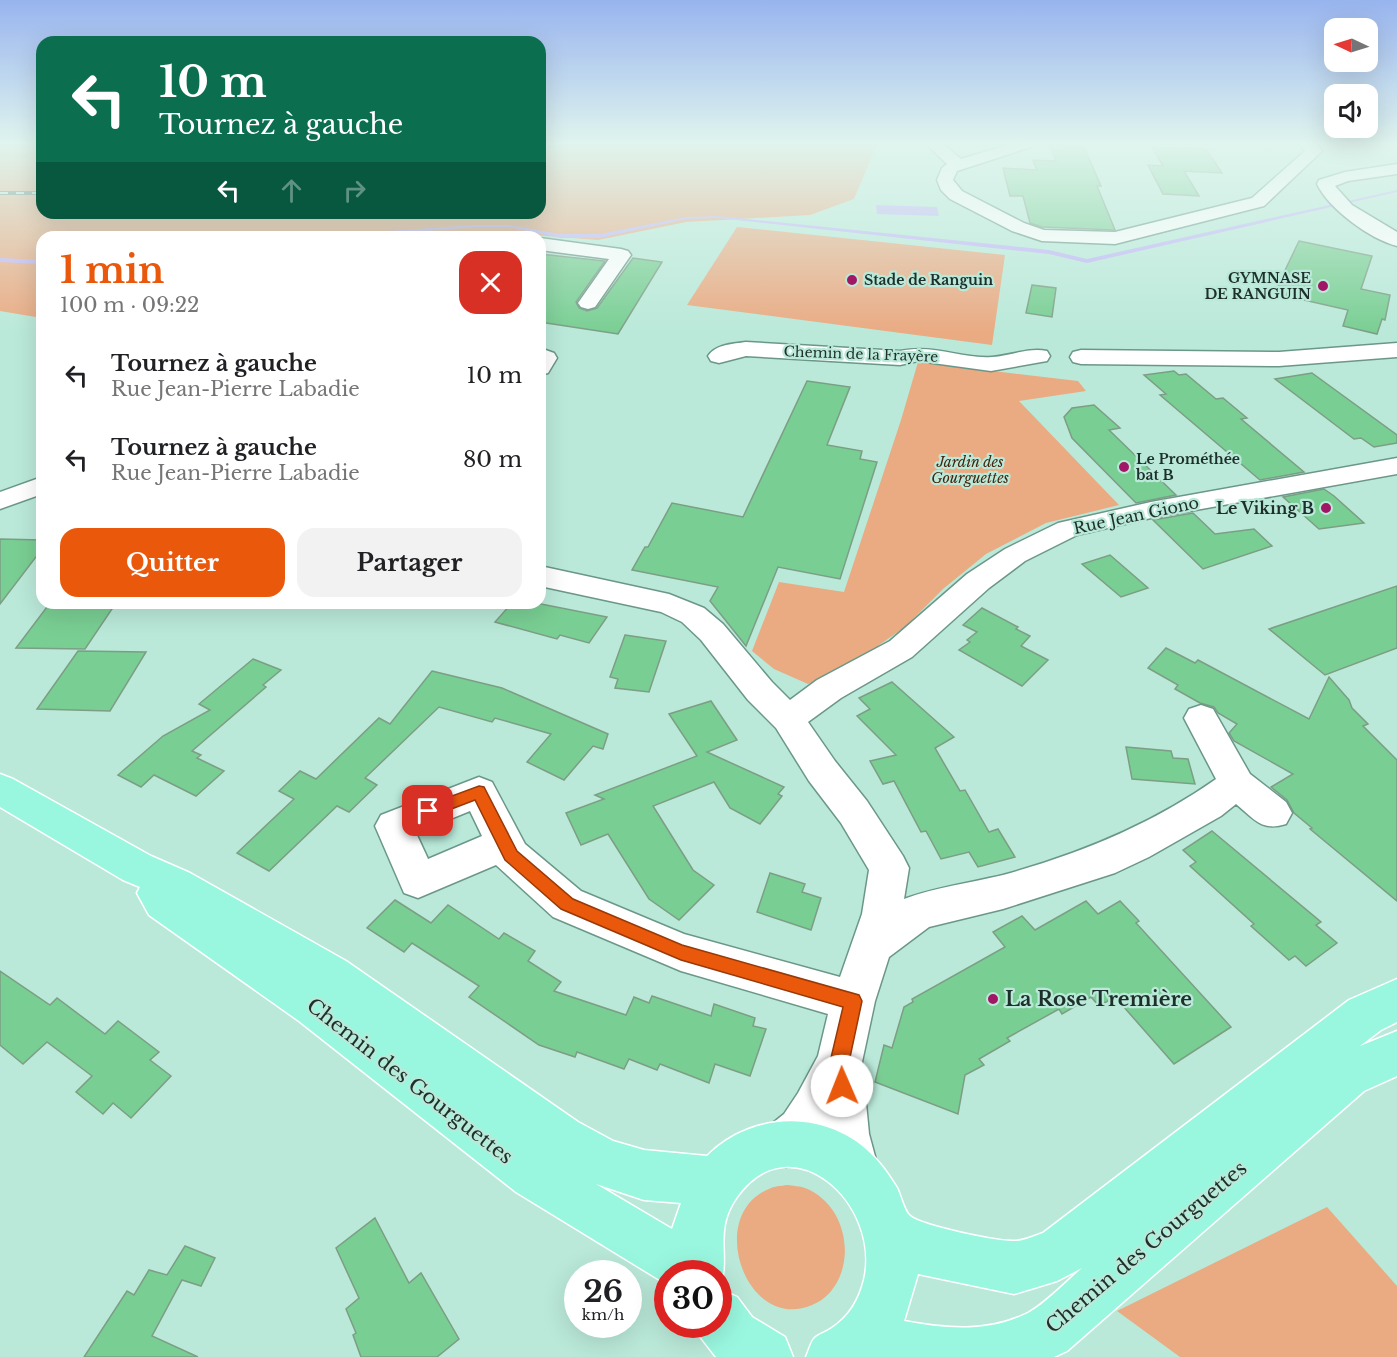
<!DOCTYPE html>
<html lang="fr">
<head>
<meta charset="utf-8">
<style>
	:root { --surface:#fff; --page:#f2f2f2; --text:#202124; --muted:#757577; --accent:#ea580c }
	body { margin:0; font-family:"Libre Baskerville",serif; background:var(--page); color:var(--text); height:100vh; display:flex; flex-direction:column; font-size:22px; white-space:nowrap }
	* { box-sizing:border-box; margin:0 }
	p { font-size:20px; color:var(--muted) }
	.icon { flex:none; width:33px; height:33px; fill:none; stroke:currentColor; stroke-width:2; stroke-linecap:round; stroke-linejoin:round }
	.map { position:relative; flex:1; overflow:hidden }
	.details { position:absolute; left:36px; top:231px; width:510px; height:378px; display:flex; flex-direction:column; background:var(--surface); border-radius:18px; box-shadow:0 6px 24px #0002 }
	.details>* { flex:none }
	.guide { position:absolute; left:36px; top:36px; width:510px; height:183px; border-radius:18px; box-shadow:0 6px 24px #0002; background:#0b6e4f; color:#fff; overflow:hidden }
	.needle { width:39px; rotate:274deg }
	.tools { position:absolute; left:1324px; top:18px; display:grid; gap:12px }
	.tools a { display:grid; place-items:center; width:54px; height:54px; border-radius:12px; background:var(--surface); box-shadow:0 6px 24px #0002; font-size:30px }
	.speed { position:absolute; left:564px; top:1260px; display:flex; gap:12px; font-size:30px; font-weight:700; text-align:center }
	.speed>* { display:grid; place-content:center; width:78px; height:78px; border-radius:50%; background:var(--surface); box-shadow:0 6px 24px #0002; line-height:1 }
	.speed small { font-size:15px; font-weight:400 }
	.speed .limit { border:9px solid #d22; background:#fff; color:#111 }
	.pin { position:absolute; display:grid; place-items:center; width:51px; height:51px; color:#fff; margin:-26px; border-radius:12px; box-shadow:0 3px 9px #0006 }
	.me { position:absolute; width:66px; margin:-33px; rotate:359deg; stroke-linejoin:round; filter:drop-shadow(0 0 4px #0008) }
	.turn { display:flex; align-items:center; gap:21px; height:126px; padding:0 24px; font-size:27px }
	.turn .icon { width:78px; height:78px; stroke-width:2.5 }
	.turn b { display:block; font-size:42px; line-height:51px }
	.lanes { display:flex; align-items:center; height:57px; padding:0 24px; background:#0003; justify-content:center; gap:30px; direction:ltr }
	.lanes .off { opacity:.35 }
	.round { display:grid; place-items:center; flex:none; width:63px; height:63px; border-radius:18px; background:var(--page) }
	.summary { display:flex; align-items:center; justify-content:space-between; height:102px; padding:0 24px }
	h1 { font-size:36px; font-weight:700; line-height:45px; color:var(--accent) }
	.cta { display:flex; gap:12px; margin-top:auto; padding:12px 24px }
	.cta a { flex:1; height:69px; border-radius:18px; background:var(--accent); color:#fff; font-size:24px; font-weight:700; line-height:69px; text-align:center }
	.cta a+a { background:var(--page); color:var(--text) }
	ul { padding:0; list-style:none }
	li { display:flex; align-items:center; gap:18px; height:84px; padding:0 24px }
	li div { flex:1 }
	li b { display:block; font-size:22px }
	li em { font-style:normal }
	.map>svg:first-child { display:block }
	.green { fill:#eaaa82 }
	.water { fill:#c1b4f8 }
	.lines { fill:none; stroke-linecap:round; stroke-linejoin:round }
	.stream { fill:#c1b4f8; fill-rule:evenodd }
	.building { fill:#79ce93; stroke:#7c9e85; stroke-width:1.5 }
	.minor-casing { stroke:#6b9789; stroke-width:3 }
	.major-casing { stroke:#fff; stroke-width:3 }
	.minor { fill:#fff; fill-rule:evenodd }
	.major { fill:#9af7df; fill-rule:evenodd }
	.rail-casing { stroke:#5b796f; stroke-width:4 }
	.rail { stroke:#bae9d9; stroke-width:2; stroke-dasharray:8; stroke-linecap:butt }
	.route { fill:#ea580c; stroke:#983908; stroke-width:1.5 }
	.poi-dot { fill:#a01865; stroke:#bae9d9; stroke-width:2 }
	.labels { text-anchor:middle; stroke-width:4.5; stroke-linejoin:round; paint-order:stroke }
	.far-poi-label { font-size:14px; font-weight:bold; fill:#1d2f2a; stroke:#bae9d9; text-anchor:start }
	.far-street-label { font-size:14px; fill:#1d2f2a; stroke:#bae9d9 }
	.far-park-label { font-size:14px; font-style:italic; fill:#46250f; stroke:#bae9d9 }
	.poi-label { font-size:16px; font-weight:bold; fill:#1d2f2a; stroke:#bae9d9; text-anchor:end }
	.street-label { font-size:16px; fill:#1d2f2a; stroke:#bae9d9 }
	.near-poi-label { font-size:20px; font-weight:bold; fill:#1d2f2a; stroke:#bae9d9; text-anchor:start }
	.near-street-label { font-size:20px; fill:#1d2f2a; stroke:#bae9d9 }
</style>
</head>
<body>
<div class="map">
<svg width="1397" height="1357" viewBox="0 0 1397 1357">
	<rect width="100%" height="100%" fill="#bae9d9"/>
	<g class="green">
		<path d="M 0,144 L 42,144 L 42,213 L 540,213 L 540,144 L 877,144 L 854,199 L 810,215 L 686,222 L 598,240 L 510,233 L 434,233 L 369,237 L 42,237 L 42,318 L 0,311 Z"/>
		<path d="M 737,227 L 1005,255 L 992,345 L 687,305 Z"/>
		<path d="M 918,362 L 1078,381 L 1086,391 L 1019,401 L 1119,505 L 1046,523 L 986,554 L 943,589 L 905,627 L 879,645 L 872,655 L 859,664 L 808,684 L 774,669 L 752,651 L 779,582 L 844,592 L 901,420 Z"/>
		<path d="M 787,1185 C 793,1186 800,1186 805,1188 C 843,1203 855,1252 836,1284 C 830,1294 822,1301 812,1305 C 746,1333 705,1215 769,1189 C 774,1186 781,1186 787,1185 Z"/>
		<path d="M 1327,1207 L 1397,1286 L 1397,1357 L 1180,1357 L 1117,1311 Z"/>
	</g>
	<path class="water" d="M 876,205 L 937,207 L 939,216 L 877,214 Z"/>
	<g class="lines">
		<g class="stream">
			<path d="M 1397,190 L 1397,192 L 1087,263 L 1049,254 L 718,218 L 686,219 L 600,238 L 560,238 L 509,227 L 476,227 L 350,237 L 327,237 L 330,235 L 476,225 L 509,225 L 560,234 L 600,234 L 686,217 L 718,216 L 1049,250 L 1087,259 Z"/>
			<path d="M 0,258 L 42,260 L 42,264 L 0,262 Z"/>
		</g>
	</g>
	<g class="building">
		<path d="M 1050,145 L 1084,147 L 1101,186 L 1097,186 L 1115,230 L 1042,227 L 1030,223 L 1023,196 L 1010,196 L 1003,168 L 1037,170 L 1033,160 L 1056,161 Z"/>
		<path d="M 1152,147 L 1206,149 L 1222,173 L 1184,171 L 1199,196 L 1163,194 L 1148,165 L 1163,166 Z"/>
		<path d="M 1299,241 L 1372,256 L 1361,289 L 1390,295 L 1385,320 L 1382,319 L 1377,334 L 1343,326 L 1348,310 L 1286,296 L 1289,288 L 1278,285 Z"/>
		<path d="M 540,254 L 605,261 L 576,302 L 579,308 L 587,311 L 597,308 L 633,258 L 662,262 L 618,334 L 540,322 Z"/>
		<path d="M 1032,285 L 1056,288 L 1052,317 L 1026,313 Z"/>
		<path d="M 1174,371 L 1179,375 L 1186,374 L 1216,399 L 1223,398 L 1247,418 L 1241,419 L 1304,472 L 1260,480 L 1160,395 L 1166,394 L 1144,375 Z"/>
		<path d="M 1312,373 L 1397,435 L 1397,443 L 1374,447 L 1361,438 L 1354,439 L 1275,379 Z"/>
		<path d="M 807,381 L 850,387 L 827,445 L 862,451 L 860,459 L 877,462 L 840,579 L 778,567 L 746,646 L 710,601 L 718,587 L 632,570 L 645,547 L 648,547 L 672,503 L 743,517 Z"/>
		<path d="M 1094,405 L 1120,428 L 1109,430 L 1176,495 L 1136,503 L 1072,438 L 1064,417 L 1072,408 Z"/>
		<path d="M 1324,489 L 1334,496 L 1364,523 L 1319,529 L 1283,497 Z"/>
		<path d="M 1193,513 L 1215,534 L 1254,529 L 1272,546 L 1203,569 L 1153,520 Z"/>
		<path d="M 0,539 L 42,540 L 42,549 L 0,604 Z"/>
		<path d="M 1110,555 L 1148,588 L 1121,597 L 1082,564 Z"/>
		<path d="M 1397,586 L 1397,648 L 1325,675 L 1269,629 Z"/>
		<path d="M 50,603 L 116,603 L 85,649 L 16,648 Z"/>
		<path d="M 512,603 L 536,603 L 607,617 L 589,643 L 560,635 L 557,639 L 495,622 Z"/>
		<path d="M 982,608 L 1018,627 L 1016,629 L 1030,636 L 1021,646 L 1048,660 L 1022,686 L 959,650 L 970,642 L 967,640 L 977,632 L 963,625 Z"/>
		<path d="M 625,635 L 666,641 L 649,692 L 615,688 L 618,679 L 610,677 Z"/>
		<path d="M 1166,648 L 1195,663 L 1198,660 L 1309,719 L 1329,677 L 1349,700 L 1352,708 L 1368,724 L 1363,726 L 1397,760 L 1397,901 L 1310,829 L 1312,828 L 1294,813 L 1287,800 L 1271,787 L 1293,774 L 1234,741 L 1229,733 L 1237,724 L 1218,713 L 1214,707 L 1200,703 L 1175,689 L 1178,685 L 1148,668 Z"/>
		<path d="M 78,651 L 146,652 L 110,711 L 37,709 Z"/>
		<path d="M 253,659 L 281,670 L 263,685 L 266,687 L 192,751 L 201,755 L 197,758 L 224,771 L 196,796 L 154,775 L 141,787 L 118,775 L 163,736 L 210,710 L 199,704 Z"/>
		<path d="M 432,671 L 502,688 L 608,734 L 603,749 L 593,746 L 564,780 L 527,762 L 551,734 L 495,718 L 492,722 L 439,707 L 365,778 L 377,785 L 349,812 L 337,806 L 269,871 L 237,853 L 294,799 L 279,791 L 300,771 L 316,779 L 379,718 L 390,724 Z"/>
		<path d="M 892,682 L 954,737 L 935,748 L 960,791 L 965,790 L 989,832 L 998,829 L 1015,857 L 978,867 L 969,852 L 941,859 L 926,831 L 921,832 L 894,781 L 883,784 L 870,761 L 896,755 L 857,716 L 870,709 L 859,698 Z"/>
		<path d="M 711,701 L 737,740 L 707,752 L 784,787 L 778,794 L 782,796 L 760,824 L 730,808 L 714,782 L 653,806 L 693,870 L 714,885 L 679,920 L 649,899 L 608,834 L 581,845 L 566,813 L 604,799 L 595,795 L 697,756 L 669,714 Z"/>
		<path d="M 1126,747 L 1171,751 L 1173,758 L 1188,759 L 1195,784 L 1132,779 Z"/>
		<path d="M 1212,831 L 1321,922 L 1316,925 L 1337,943 L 1306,966 L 1295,956 L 1289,960 L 1251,926 L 1254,924 L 1190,866 L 1196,862 L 1183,850 Z"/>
		<path d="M 770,873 L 805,884 L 802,892 L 821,898 L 811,930 L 757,912 Z"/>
		<path d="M 395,900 L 431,923 L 448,905 L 499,939 L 504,933 L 535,951 L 528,961 L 561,982 L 554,991 L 626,1015 L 634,997 L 649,1003 L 652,996 L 711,1016 L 714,1004 L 755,1018 L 753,1026 L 766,1029 L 750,1076 L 715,1064 L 709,1083 L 660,1064 L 657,1070 L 629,1059 L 624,1069 L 577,1052 L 575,1057 L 539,1045 L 469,997 L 479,986 L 412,943 L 404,952 L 367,928 Z"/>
		<path d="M 1086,901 L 1098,914 L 1120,901 L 1139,921 L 1136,923 L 1231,1027 L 1174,1064 L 1115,997 L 1099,1006 L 1091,997 L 1062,1014 L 1059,1009 L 1007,1038 L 1010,1041 L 979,1059 L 984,1065 L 965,1075 L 958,1114 L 875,1082 L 884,1045 L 892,1048 L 904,1007 L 913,1002 L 912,999 L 1005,947 L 993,932 L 1022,916 L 1035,930 Z"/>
		<path d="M 0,971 L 50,1005 L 57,998 L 105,1034 L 118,1021 L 159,1052 L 150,1060 L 171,1076 L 131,1118 L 113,1103 L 103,1114 L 76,1092 L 92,1076 L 47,1042 L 23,1064 L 0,1045 Z"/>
		<path d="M 375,1218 L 409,1283 L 421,1273 L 459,1339 L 437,1357 L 361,1357 L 353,1335 L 356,1333 L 346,1309 L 359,1298 L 336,1248 Z"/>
		<path d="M 185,1246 L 215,1258 L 201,1286 L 182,1280 L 152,1336 L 198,1357 L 84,1357 L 127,1291 L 134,1295 L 149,1270 L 167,1275 Z"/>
	</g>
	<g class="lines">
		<defs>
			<g id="minor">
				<path d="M 926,144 L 943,144 L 961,159 L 1011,144 L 1034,144 L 1031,147 L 957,171 L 953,180 L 962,191 L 1024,223 L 1044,230 L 1115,232 L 1252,198 L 1305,151 L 1300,144 L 1316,144 L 1322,151 L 1264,206 L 1115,244 L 1042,241 L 1012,231 L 950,199 L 941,190 L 937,180 L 942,168 L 947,164 Z"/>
				<path d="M 1397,164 L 1397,174 L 1348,181 L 1335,186 L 1352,205 L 1397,232 L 1397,246 C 1370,239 1329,209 1317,184 L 1319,180 L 1345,172 Z"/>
				<path d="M 540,238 L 621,249 L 628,251 L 631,255 L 595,307 L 588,309 L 581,307 L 578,303 L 609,259 L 540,250 Z"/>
				<path d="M 746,342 L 900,351 C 935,344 960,359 992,357 C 1010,356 1029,347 1047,351 L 1050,356 L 1047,361 L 991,371 L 918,361 L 900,365 L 746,356 L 719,363 L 711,361 L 708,356 C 716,344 733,344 746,342 Z"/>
				<path d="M 1397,343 L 1397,357 L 1279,366 L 1081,364 L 1073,362 L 1070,357 L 1073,352 L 1081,350 L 1279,352 Z"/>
				<path d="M 540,348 L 554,353 L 557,358 L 548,373 L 540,375 Z"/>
				<path d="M 1397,458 L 1397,474 L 1151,518 L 1077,535 L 1025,561 L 989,588 L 912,657 L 841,698 L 808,722 L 835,761 L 867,801 L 903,856 L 909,868 L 904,899 C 936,887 970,883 1003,875 C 1079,854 1151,825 1216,779 L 1184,718 L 1189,709 L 1201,705 L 1213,709 L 1250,774 L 1286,802 L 1292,813 L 1286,824 C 1262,832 1254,819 1236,804 L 1221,816 L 1149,857 L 1115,873 L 1003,909 L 929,927 L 889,957 L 875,1001 L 862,1062 L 869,1134 L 879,1171 L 871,1188 L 854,1196 L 837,1188 L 829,1171 L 823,1141 C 814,1155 801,1161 786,1167 L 769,1160 L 762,1143 L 769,1126 L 784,1114 L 798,1093 L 818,1056 L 828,1014 L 681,971 L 553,917 L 496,865 L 418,898 L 404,893 L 375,826 L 381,815 L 479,777 L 492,782 L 525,844 L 581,891 L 684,934 L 840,977 L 862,914 L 869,870 L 841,823 L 809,781 L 776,728 L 748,700 L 701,640 L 682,622 L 661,612 L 540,586 L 540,566 L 669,594 L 704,608 L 723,624 L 772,682 L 790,700 L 817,680 L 890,641 L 967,574 L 1005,549 L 1058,523 L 1151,502 ZM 470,811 L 482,836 L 428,859 L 416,833 Z"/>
				<path d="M 42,477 L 42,494 L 0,509 L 0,492 Z"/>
			</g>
			<path id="major" d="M 0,774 L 13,779 L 151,856 L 190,873 L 346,961 L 578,1122 L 613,1141 L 644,1150 L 707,1156 C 756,1107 838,1110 881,1165 C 887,1172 892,1180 897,1188 C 901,1196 904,1211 910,1216 C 922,1226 995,1241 1012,1241 C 1022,1242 1034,1236 1043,1233 L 1349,1000 L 1397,979 L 1397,1022 L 1381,1030 L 1360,1046 L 1397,1031 L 1397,1076 L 1364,1091 L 1067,1351 L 1054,1357 L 806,1357 C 809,1351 811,1340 816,1337 C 821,1333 827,1332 832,1328 C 850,1316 859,1300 864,1280 C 882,1203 791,1121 737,1197 C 712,1232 732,1257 719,1289 L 737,1297 L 752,1317 L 785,1337 L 793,1357 L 716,1357 L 699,1335 L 695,1324 L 718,1324 L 718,1274 L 668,1274 L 668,1285 L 516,1192 L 299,1021 L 149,915 L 137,893 L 140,887 L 123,880 L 0,807 ZM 596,1184 L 644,1200 L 681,1203 L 672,1229 ZM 1082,1268 C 1066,1282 1045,1304 1028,1313 C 988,1333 946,1329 904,1321 L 918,1274 L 1014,1294 L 1057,1281 Z"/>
		</defs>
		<use href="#minor" class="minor-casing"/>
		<use href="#major" class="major-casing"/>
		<use href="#minor" class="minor"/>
		<use href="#major" class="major"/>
		<defs>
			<g id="rail">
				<path d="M 540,148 L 559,144"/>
				<path d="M 0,193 L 42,193"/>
			</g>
		</defs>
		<use href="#rail" class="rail-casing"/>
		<use href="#rail" class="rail"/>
	</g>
	<linearGradient id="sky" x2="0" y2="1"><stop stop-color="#98b4ee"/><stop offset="0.43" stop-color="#e0f5ee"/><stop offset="1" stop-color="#e0f5ee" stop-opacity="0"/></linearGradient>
	<rect width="1397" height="334" fill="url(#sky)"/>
	<path class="route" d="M 479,786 L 484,787 L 517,851 L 573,899 L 682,945 L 859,995 L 862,1001 L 849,1062 L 851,1086 L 848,1093 L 842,1096 L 835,1093 L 830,1062 L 843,1007 L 681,960 L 561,909 L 505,860 L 475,800 L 428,818 L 422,816 L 420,811 L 422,807 Z"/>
	<g class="poi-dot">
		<circle cx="852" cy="280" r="6"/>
		<circle cx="1323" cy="286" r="6"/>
		<circle cx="1124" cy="467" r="6"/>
		<circle cx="1326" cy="508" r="6"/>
		<circle cx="993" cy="999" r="6"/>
	</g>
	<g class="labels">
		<g class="far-poi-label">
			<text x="1311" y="283" text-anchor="end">GYMNASE<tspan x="1311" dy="16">DE RANGUIN</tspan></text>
			<text x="864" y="285">Stade de Ranguin</text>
			<text x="1136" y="464">Le Prométhée<tspan x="1136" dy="16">bat B</tspan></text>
		</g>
		<g class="far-street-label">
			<text transform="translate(861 354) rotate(2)" y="5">Chemin de la Frayère</text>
		</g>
		<g class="far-park-label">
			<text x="970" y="467">Jardin des<tspan x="970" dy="16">Gourguettes</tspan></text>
		</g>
		<g class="poi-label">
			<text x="1314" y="514">Le Viking B</text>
		</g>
		<g class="street-label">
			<text transform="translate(1136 515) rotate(-12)" y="6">Rue Jean Giono</text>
		</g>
		<g class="near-poi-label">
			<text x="1005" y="1006">La Rose Tremière</text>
		</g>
		<g class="near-street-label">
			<text transform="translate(410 1081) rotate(38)" y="7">Chemin des Gourguettes</text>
			<text transform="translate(1146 1247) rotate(-40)" y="7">Chemin des Gourguettes</text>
		</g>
	</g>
</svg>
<div class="tools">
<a><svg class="needle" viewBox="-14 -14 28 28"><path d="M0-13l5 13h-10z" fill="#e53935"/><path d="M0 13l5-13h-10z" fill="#757577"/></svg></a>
<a><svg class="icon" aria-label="sound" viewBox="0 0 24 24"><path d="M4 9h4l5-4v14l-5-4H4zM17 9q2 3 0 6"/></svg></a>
</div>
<div class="speed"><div>26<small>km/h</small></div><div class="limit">30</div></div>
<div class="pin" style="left:428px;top:811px;background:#d93025"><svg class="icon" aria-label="arrive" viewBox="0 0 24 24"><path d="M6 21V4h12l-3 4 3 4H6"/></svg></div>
<svg class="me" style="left:842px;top:1086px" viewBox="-20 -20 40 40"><circle r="19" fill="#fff"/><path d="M0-13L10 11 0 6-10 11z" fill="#ea580c"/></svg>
<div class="guide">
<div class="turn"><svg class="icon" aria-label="left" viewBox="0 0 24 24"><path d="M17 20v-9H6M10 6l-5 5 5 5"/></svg><div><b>10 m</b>Tournez à gauche</div></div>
<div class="lanes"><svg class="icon" aria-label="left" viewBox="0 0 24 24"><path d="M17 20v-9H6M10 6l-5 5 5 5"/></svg><svg class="icon off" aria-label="ahead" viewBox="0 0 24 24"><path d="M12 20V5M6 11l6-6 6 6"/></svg><svg class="icon off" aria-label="right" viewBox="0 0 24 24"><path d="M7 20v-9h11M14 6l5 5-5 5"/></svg></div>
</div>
<section class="details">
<div class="summary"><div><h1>1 min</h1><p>100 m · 09:22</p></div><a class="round" style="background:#d93025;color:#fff"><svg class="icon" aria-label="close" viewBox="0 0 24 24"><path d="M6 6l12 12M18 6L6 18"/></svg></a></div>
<ul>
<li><svg class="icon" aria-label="left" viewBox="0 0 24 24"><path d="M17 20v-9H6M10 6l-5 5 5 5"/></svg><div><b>Tournez à gauche</b><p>Rue Jean-Pierre Labadie</p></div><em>10 m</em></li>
<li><svg class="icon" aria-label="left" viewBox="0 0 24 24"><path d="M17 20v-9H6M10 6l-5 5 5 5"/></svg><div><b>Tournez à gauche</b><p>Rue Jean-Pierre Labadie</p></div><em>80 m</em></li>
</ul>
<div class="cta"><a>Quitter</a><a>Partager</a></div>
</section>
</div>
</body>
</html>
